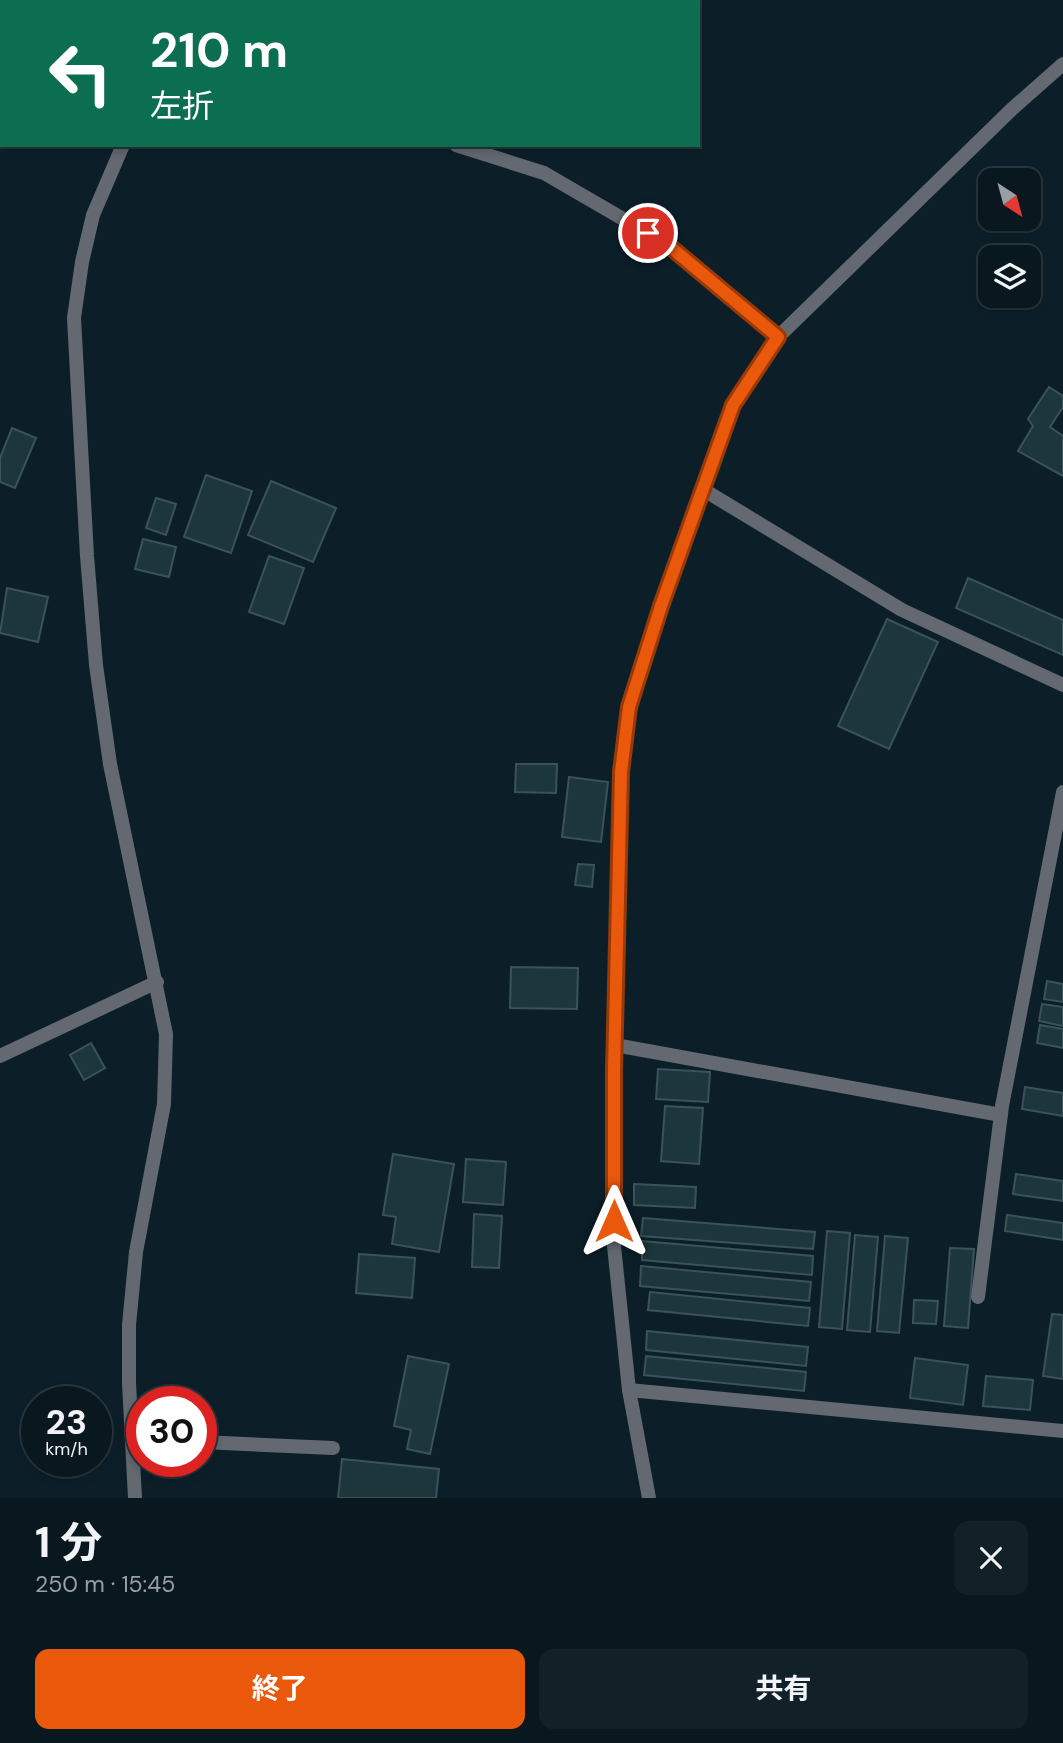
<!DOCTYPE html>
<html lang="ja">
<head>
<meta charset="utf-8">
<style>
	:root { --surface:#09171f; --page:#122028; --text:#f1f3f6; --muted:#999fa4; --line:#29363d; --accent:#ea580c }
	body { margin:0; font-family:"DM Sans","Noto Sans JP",sans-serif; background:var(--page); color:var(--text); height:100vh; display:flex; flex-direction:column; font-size:26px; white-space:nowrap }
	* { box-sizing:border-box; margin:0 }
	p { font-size:23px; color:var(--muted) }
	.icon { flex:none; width:38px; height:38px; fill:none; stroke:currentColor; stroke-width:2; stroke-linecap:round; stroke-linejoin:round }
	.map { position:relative; height:1498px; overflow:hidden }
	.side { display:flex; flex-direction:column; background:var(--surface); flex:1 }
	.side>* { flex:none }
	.banner { position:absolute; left:0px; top:0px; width:700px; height:147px; box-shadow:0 4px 10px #0003,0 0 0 2px var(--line); background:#0b6e4f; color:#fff; overflow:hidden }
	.needle { width:46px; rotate:144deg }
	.controls { position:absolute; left:978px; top:168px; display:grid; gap:14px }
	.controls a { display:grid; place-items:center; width:63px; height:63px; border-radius:14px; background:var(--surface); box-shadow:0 4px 10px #0003,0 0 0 2px var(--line); font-size:35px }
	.speed { position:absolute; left:21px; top:1386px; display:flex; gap:14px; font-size:35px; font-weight:700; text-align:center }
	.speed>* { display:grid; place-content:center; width:91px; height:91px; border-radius:50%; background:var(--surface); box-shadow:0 4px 10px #0003,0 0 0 2px var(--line); line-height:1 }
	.speed small { font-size:18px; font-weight:400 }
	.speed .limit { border:10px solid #d22; background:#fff; color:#111 }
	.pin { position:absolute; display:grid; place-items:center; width:60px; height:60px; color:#fff; margin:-30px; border:4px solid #fff; border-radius:50%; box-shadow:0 2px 7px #0007 }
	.me { position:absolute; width:77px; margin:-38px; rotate:0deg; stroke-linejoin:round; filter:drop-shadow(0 0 5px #0008) }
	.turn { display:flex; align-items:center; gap:24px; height:147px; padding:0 35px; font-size:32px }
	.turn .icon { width:91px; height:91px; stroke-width:2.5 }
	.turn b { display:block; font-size:49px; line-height:60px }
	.round { display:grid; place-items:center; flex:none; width:74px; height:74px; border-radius:14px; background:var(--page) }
	.overview { display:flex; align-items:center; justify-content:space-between; height:119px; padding:0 35px }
	h1 { font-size:42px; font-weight:700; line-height:52px }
	.primary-button { display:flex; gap:14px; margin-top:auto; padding:14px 35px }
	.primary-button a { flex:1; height:80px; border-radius:14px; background:var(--accent); color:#fff; font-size:28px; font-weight:700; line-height:80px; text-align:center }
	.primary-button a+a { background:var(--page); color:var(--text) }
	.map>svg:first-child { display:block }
	.building { fill:#1d363b; stroke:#395358; stroke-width:2 }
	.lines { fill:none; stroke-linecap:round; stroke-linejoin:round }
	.path { stroke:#718089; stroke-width:4.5; stroke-dasharray:3.5 5; stroke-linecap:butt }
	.service { stroke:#636871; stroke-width:14 }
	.minor { stroke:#636871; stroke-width:14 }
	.tertiary { stroke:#636871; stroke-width:14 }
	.route-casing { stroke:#983908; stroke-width:18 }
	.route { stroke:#ea580c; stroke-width:12 }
</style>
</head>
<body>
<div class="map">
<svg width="1063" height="1498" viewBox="0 0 1063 1498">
	<rect width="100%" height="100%" fill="#0c1f29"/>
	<g class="building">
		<path d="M 1049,387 L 1063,396 L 1063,407 L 1050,427 L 1063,436 L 1063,476 L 1018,451 L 1033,426 L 1028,419 Z"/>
		<path d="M 12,428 L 36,438 L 15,488 L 0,482 L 0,458 Z"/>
		<path d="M 206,475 L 252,491 L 231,553 L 184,537 Z"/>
		<path d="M 271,481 L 336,508 L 313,562 L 248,535 Z"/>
		<path d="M 156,498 L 176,504 L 166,535 L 146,528 Z"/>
		<path d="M 143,539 L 176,547 L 169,577 L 135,569 Z"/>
		<path d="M 269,556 L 304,568 L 284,624 L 249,612 Z"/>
		<path d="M 968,578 L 1063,620 L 1063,655 L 956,608 Z"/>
		<path d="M 7,588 L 48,597 L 38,642 L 0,633 Z"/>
		<path d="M 887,619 L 938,642 L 889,749 L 838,726 Z"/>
		<path d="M 516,764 L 557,764 L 556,793 L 515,792 Z"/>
		<path d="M 569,777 L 608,782 L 601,842 L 562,837 Z"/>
		<path d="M 578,864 L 594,865 L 592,887 L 575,885 Z"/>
		<path d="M 511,967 L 578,968 L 577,1009 L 510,1008 Z"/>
		<path d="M 1047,981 L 1063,984 L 1063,1002 L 1044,999 Z"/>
		<path d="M 1042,1004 L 1063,1007 L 1063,1026 L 1039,1021 Z"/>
		<path d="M 1040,1025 L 1063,1029 L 1063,1048 L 1037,1043 Z"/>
		<path d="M 91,1043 L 105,1068 L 84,1080 L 70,1055 Z"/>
		<path d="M 658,1069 L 710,1072 L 708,1102 L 656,1099 Z"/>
		<path d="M 1025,1087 L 1063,1093 L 1063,1116 L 1022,1109 Z"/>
		<path d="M 665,1106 L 703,1108 L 699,1164 L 661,1161 Z"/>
		<path d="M 393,1154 L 454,1164 L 439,1252 L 392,1244 L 396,1217 L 383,1215 Z"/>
		<path d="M 466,1159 L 506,1162 L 503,1205 L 463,1202 Z"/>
		<path d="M 1016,1174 L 1063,1181 L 1063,1201 L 1013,1194 Z"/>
		<path d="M 634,1184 L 696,1187 L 695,1208 L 634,1205 Z"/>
		<path d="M 474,1214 L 502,1216 L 499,1268 L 472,1267 Z"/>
		<path d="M 1007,1215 L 1063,1223 L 1063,1240 L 1005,1231 Z"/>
		<path d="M 643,1218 L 815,1232 L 813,1249 L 641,1236 Z"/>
		<path d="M 827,1231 L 850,1233 L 842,1329 L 819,1327 Z"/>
		<path d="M 855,1235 L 878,1237 L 870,1332 L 847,1330 Z"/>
		<path d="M 885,1236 L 908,1238 L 899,1333 L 877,1331 Z"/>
		<path d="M 642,1241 L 813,1256 L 812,1275 L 642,1260 Z"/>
		<path d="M 950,1248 L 974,1249 L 968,1328 L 944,1326 Z"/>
		<path d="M 359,1254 L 415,1258 L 412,1298 L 356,1293 Z"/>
		<path d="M 641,1266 L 811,1282 L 809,1301 L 640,1286 Z"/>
		<path d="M 650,1292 L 810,1308 L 808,1326 L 648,1310 Z"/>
		<path d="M 914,1300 L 938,1301 L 936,1324 L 913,1323 Z"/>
		<path d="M 1052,1314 L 1063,1315 L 1063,1379 L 1043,1376 Z"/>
		<path d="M 647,1331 L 808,1347 L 806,1366 L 646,1350 Z"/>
		<path d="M 408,1356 L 449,1364 L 430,1454 L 407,1449 L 411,1430 L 394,1426 Z"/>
		<path d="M 646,1356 L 806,1372 L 804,1391 L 644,1375 Z"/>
		<path d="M 915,1358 L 968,1365 L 963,1405 L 910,1398 Z"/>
		<path d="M 986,1376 L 1033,1380 L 1030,1410 L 983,1406 Z"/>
		<path d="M 342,1459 L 439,1469 L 436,1498 L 338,1498 Z"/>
	</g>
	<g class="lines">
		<path class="path" d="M 116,0 L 118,2"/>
		<g class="service">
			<path d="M 457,0 L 459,2"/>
			<path d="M 615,1045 L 1001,1115"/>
			<path d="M 201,1442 L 333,1448"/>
		</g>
		<g class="minor">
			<path d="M 456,145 L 544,173 L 668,245 L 778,337"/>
			<path d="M 704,490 L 902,610 L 1063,685"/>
			<path d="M 0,1056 L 157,982"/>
			<path d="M 978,1297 L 1002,1106 L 1063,792"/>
			<path d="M 629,1390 L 1063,1431"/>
			<path d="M 649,1498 L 629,1390 L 614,1246 L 614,1070 L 621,772 L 629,707 L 661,605 L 733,405 L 778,337 L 1012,109 L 1063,64"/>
		</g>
		<g class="tertiary">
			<path d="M 187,2 L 188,0"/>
			<path d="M 123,145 L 93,215 L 82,262 L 74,318 L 87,556 L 96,665 L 110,764 L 166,1034 L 164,1104 L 136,1252 L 129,1325 L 129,1383 L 135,1498"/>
		</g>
	</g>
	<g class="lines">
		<defs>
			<path id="route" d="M 614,1221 L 614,1070 L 621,772 L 629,707 L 661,606 L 733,405 L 778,337 L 668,245 L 648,233"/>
		</defs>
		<use href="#route" class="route-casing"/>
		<use href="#route" class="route"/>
	</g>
</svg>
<div class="controls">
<a><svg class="needle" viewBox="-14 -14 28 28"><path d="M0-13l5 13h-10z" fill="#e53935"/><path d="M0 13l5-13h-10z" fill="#999fa4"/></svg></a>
<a><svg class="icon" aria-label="layers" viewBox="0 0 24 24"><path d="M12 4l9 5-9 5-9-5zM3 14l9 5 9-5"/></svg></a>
</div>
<div class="speed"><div>23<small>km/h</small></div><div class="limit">30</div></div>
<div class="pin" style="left:648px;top:233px;background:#d93025"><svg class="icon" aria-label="arrive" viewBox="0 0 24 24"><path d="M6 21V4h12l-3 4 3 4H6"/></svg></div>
<svg class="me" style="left:614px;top:1221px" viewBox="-20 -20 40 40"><path d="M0-17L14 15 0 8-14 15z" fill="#ea580c" stroke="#fff" stroke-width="4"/></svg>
<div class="banner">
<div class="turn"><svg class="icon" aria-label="left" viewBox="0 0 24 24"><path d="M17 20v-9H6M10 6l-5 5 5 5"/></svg><div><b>210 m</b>左折</div></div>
</div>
</div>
<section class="side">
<div class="overview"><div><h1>1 分</h1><p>250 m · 15:45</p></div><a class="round"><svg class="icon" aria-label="close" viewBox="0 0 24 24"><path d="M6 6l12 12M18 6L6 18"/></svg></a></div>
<div class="primary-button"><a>終了</a><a>共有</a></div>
</section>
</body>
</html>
